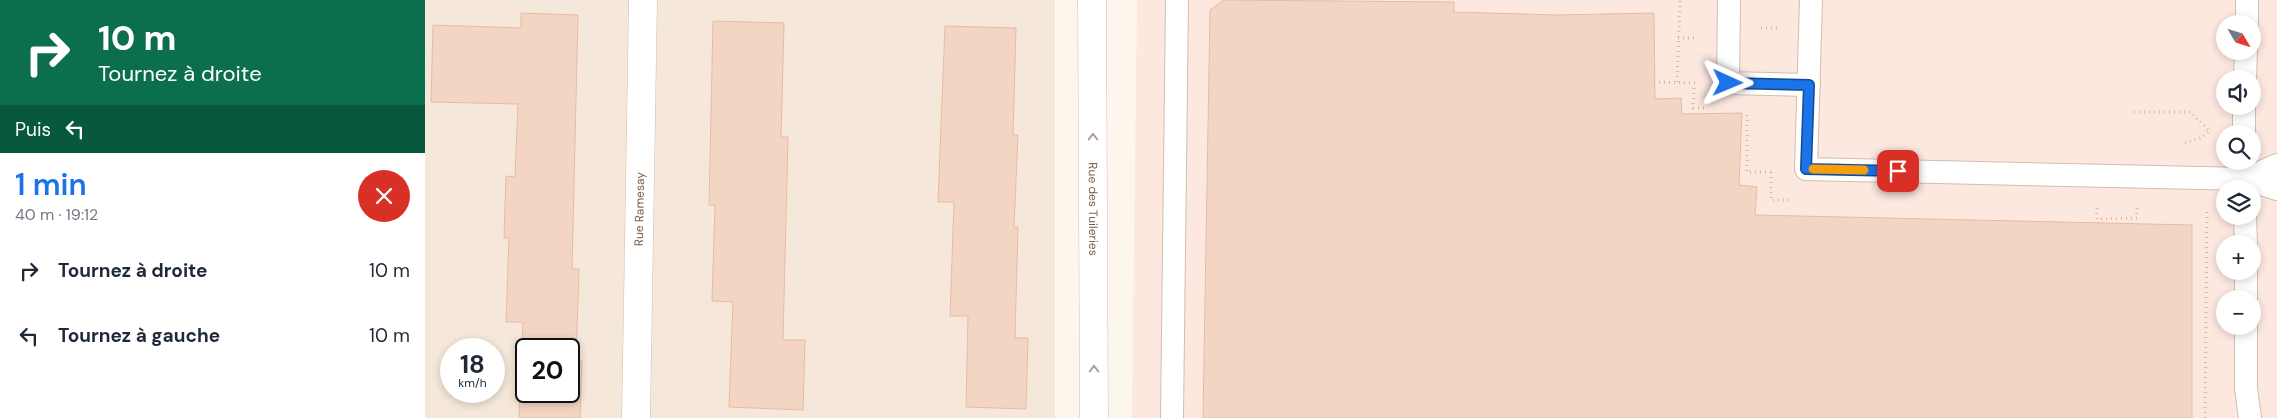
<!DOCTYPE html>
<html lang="fr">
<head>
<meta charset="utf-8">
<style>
	:root { --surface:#fff; --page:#f6f6f7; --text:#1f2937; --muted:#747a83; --accent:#1a73e8 }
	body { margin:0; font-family:"DM Sans",sans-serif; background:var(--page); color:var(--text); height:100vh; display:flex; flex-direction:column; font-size:19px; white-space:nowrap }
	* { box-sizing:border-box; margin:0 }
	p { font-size:16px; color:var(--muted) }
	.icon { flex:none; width:28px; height:28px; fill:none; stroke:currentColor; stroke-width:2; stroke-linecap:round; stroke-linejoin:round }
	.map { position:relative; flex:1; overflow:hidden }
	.panel { display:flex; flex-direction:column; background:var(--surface); width:425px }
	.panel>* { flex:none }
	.banner { background:#0b6e4f; color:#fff; overflow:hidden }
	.needle { width:32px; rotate:128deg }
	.fabs { position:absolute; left:1791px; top:15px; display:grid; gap:10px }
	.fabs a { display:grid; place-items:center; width:45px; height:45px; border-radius:50%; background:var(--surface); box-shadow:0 2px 8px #0003; font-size:25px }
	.speed { position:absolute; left:15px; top:338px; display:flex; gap:10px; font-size:25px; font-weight:700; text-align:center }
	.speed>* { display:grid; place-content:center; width:65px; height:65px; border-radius:50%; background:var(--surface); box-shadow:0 2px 8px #0003; line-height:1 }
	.speed small { font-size:12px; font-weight:400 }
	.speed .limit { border:2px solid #111; border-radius:8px; background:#fff; color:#111 }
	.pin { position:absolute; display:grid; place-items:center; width:42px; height:42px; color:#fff; margin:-21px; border-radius:10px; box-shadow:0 2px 8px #0006 }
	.me { position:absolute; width:55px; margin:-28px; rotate:91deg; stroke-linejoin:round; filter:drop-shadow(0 0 4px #0008) }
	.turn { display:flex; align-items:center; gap:18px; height:105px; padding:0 15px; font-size:22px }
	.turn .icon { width:65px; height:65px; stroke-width:2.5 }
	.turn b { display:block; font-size:35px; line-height:42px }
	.then { display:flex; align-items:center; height:48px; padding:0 15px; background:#0003; gap:10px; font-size:19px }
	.round { display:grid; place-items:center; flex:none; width:52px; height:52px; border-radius:26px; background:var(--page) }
	.overview { display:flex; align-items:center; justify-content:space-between; height:85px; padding:0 15px }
	h1 { font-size:30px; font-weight:600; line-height:38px; color:var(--accent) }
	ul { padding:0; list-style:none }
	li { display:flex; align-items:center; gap:15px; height:65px; padding:0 15px }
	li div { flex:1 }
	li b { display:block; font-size:19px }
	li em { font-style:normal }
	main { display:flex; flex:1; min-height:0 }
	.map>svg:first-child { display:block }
	.residential { fill:#f5e8da; fill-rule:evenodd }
	.commercial { fill:#fde8e0; fill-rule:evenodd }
	.building { fill:#f3d5c3; stroke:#e6bba3; fill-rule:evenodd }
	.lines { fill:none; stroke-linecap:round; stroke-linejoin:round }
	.lane-casing { stroke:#d1beb0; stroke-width:24 }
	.street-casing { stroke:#d1beb0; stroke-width:29 }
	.path { stroke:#d9b8a5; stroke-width:3; stroke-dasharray:1 4; stroke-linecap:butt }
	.lane { stroke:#fff; stroke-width:22 }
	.street { stroke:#fff; stroke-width:28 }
	.oneway { stroke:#af9d94 }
	.route-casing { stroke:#114b97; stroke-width:12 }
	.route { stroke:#1a73e8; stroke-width:9 }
	.slow { stroke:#f59e0b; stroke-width:9 }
	.labels { text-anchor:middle; stroke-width:4.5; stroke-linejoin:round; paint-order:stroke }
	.street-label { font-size:12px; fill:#7a5c4d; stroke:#fffaf3 }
</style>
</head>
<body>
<main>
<section class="panel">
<div class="banner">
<div class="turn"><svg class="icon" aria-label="right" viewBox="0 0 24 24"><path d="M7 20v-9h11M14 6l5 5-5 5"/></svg><div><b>10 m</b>Tournez à droite</div></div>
<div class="then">Puis<svg class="icon" aria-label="left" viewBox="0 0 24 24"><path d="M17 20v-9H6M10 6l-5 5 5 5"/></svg></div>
</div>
<div class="overview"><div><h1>1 min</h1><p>40 m · 19:12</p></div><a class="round" style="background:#d93025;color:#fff"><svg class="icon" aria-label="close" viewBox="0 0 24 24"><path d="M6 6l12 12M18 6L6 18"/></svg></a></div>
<ul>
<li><svg class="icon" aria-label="right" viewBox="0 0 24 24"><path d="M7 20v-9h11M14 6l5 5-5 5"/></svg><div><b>Tournez à droite</b></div><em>10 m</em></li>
<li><svg class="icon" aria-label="left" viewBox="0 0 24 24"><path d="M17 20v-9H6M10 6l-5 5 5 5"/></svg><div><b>Tournez à gauche</b></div><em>10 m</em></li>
</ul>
</section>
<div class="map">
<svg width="1852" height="418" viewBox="0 0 1852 418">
	<rect width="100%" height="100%" fill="#fdf6ec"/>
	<path class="residential" d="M 0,0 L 630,0 L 630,418 L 0,418 ZM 26,349 L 69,349 L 69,391 L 26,391 ZM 101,349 L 144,349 L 144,391 L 101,391 Z"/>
	<path class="commercial" d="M 712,0 L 1852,0 L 1852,418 L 707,418 ZM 1800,24 L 1828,24 L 1828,51 L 1800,51 ZM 1800,79 L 1828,79 L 1828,106 L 1800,106 ZM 1800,134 L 1828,134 L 1828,161 L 1800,161 ZM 1800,189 L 1828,189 L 1828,216 L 1800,216 ZM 1800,244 L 1828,244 L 1828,271 L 1800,271 ZM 1800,299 L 1828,299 L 1828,326 L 1800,326 Z"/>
	<g class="building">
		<path d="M 799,0 L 1029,2 L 1029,12 L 1132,15 L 1229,13 L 1230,99 L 1256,98 L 1257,114 L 1317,113 L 1314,185 L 1332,187 L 1330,215 L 1767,225 L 1767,418 L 778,418 L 785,10 Z"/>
		<path d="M 96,13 L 153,15 L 147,269 L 154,269 L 151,361 L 157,361 L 155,418 L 94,418 L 98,322 L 81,322 L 84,238 L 79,238 L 81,176 L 90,177 L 93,104 L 6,102 L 8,25 L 96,28 ZM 101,349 L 144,349 L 144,391 L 101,391 Z"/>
		<path d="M 288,21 L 359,23 L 356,137 L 363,137 L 358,340 L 380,340 L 378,410 L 304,407 L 308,302 L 287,301 L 290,205 L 284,205 Z"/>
		<path d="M 520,26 L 591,28 L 588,135 L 593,135 L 589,227 L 593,227 L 590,338 L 603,338 L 601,409 L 541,407 L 543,316 L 525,316 L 529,202 L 513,202 Z"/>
	</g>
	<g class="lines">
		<defs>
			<g id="lane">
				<path d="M 1304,0 L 1303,83 L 1384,85"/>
				<path d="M 1386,0 L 1381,169 L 1820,179 L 1852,189"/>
				<path d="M 1822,24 L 1822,0"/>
				<path d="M 1820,79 L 1821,51"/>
				<path d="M 1819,134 L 1819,106"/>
				<path d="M 1820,179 L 1852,165"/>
				<path d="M 1820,216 L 1821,244"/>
				<path d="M 1821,271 L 1821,299"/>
				<path d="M 1821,326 L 1821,388 L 1825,418"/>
				<path d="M 747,418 L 752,0"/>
			</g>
			<g id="street">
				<path id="s1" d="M 667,0 L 669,418"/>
				<path id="s2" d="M 211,418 L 218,0"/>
			</g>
		</defs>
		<use href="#lane" class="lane-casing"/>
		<use href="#street" class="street-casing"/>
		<g class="path">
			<path d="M 1336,28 L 1352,28"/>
			<path d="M 1253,38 L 1272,38"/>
			<path d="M 1229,82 L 1271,83"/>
			<path d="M 1252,82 L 1255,0"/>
			<path d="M 1269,88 L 1268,108 L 1282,108"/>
			<path d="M 1709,112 L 1765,112 L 1785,131"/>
			<path d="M 1322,115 L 1322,172 L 1346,172"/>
			<path d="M 1760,143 L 1776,138 L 1786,129"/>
			<path d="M 1346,172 L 1346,200 L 1368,200"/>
			<path d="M 1672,208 L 1672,219 L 1712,218 L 1712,208"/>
			<path d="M 1780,418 L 1782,211"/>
		</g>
		<use href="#lane" class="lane"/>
		<use href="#street" class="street"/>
	</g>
	<defs><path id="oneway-chevron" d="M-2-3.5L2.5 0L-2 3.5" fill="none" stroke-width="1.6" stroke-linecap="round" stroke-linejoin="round" transform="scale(1.25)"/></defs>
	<g class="oneway">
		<use href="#oneway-chevron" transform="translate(668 137) rotate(-90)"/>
		<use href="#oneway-chevron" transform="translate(669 369) rotate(-90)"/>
	</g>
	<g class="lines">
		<defs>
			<path id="route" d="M 1303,83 L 1384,85 L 1381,169 L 1473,171"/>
		</defs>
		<use href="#route" class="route-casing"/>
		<use href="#route" class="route"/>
		<path class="slow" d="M 1388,169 L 1439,170"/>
	</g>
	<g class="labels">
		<g class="street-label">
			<text dy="4" stroke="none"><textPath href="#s2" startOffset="209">Rue Ramesay</textPath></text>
			<text dy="4" stroke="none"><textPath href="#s1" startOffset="209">Rue des Tuileries</textPath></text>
		</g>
	</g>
</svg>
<div class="fabs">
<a><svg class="needle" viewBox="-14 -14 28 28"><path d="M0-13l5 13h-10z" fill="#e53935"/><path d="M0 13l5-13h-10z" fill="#747a83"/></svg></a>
<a><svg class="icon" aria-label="sound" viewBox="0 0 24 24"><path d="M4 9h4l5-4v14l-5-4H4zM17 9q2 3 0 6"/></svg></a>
<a><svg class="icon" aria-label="search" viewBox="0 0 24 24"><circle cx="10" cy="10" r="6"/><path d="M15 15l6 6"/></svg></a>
<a><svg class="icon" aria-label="layers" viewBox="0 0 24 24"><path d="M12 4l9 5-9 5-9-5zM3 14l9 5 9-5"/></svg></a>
<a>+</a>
<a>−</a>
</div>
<div class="speed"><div>18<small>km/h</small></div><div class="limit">20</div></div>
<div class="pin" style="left:1473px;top:171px;background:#d93025"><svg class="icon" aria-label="arrive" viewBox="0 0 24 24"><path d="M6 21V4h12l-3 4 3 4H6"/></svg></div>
<svg class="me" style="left:1303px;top:83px" viewBox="-20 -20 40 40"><path d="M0-17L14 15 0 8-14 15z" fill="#1a73e8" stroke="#fff" stroke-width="4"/></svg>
</div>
</main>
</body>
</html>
